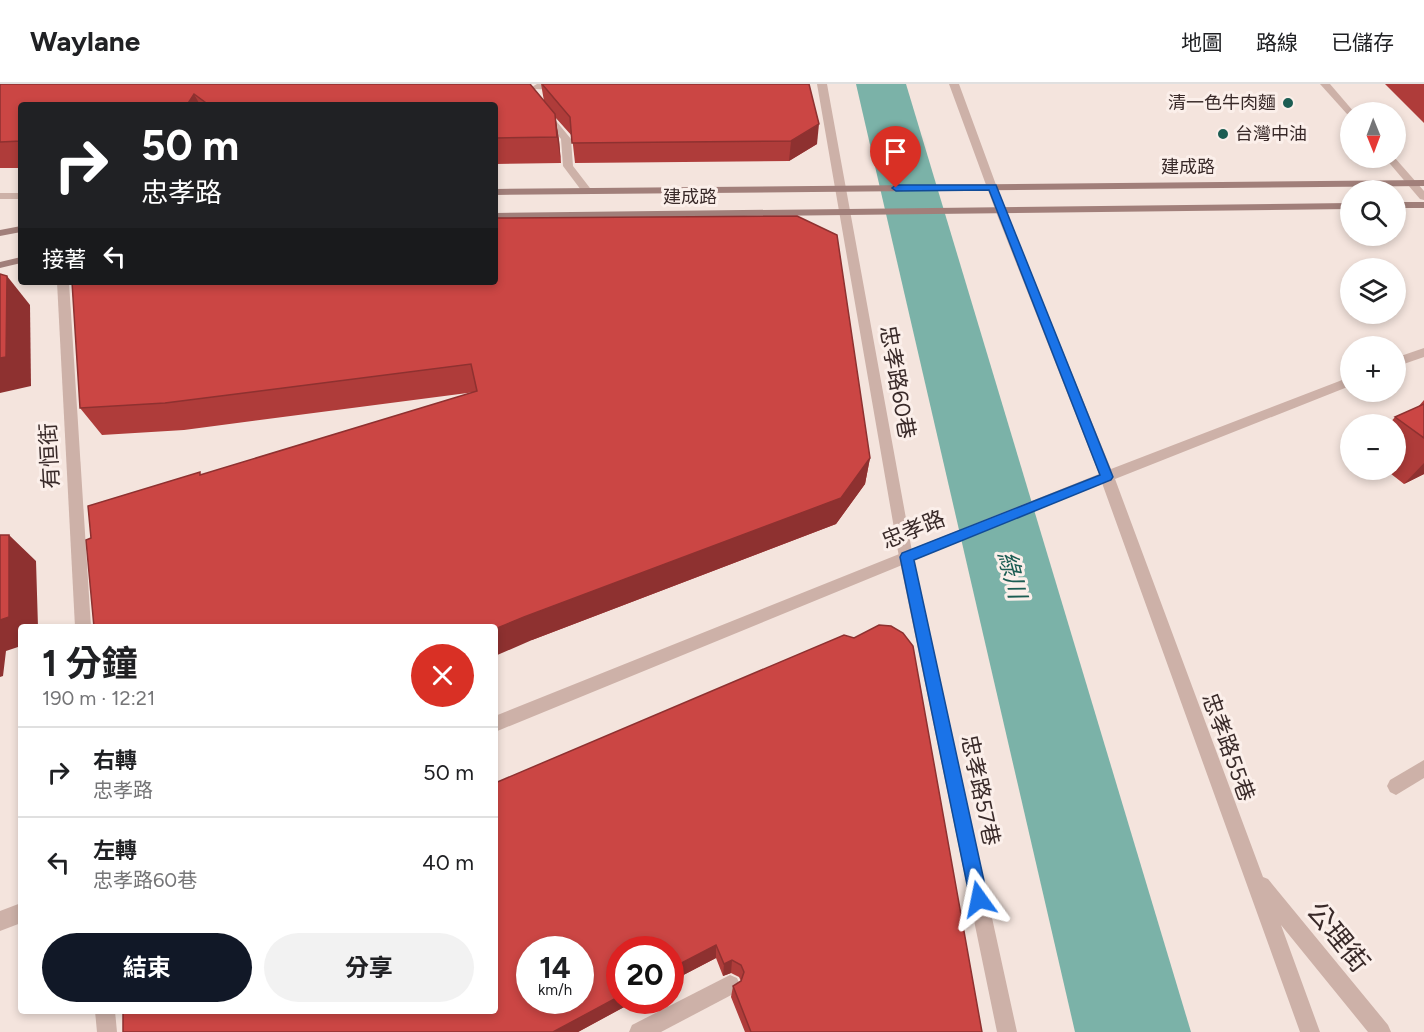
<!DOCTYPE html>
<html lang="zh-TW">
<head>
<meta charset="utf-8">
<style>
	:root { --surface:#fff; --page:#f2f2f2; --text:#202124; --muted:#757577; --line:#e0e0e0; --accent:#111827 }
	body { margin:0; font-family:Figtree,"Noto Sans TC",sans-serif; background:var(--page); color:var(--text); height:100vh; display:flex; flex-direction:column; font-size:22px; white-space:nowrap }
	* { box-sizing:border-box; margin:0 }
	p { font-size:20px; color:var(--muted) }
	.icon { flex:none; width:33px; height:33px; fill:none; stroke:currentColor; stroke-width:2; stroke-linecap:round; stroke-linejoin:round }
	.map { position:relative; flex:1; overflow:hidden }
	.panel { position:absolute; left:18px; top:540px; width:480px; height:390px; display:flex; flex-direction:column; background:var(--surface); border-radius:6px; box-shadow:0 3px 9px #0003 }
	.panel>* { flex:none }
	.hud { position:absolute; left:18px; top:18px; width:480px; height:183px; border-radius:6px; box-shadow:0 3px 9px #0003; background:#202124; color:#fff; overflow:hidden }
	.needle { width:39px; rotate:179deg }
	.buttons { position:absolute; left:1340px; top:18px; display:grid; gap:12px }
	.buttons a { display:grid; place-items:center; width:66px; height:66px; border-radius:50%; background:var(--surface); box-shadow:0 3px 9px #0003; font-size:30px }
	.speed { position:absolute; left:516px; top:852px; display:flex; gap:12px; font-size:30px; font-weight:700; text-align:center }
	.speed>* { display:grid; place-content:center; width:78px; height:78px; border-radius:50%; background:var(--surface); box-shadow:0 3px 9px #0003; line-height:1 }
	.speed small { font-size:15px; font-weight:400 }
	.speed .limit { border:9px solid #d22; background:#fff; color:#111 }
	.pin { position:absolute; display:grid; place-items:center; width:51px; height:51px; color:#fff; margin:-62px -26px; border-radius:50% 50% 50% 0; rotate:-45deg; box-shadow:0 0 6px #0007 }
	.pin .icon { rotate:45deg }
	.me { position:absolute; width:66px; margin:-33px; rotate:348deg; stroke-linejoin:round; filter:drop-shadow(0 0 4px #0008) }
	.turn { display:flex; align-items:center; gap:21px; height:126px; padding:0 24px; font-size:27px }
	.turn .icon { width:78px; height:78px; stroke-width:2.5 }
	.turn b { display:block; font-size:42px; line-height:51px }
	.then { display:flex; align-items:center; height:57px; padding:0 24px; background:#0003; gap:12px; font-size:22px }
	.round { display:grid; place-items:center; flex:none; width:63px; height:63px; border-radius:32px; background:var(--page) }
	.headline { display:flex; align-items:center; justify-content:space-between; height:102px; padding:0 24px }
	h1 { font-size:36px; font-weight:700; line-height:45px }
	.action { display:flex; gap:12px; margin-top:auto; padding:12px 24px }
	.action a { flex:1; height:69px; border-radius:36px; background:var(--accent); color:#fff; font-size:24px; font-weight:700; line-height:69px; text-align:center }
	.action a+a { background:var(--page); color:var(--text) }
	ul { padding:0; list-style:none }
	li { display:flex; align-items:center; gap:18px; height:90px; padding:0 24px; border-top:2px solid var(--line) }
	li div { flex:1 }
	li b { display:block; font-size:22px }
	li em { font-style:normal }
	header { display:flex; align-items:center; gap:36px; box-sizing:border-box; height:84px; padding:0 30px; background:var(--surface); border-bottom:2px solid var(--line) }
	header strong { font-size:28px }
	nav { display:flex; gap:33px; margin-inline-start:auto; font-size:21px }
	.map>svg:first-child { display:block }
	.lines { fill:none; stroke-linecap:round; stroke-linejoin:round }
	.river { fill:#7bb2a8; fill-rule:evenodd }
	.lane { fill:#cdb1a8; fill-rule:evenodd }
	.street { fill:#cdb1a8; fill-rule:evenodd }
	.secondary { fill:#a17f7a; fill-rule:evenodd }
	.wall { fill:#af3c3a }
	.shaded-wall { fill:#8e3130 }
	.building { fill:#cb4644; stroke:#8e3130; stroke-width:1.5; fill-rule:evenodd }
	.route { fill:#1a73e8; stroke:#114b97; stroke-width:1.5 }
	.poi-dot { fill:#1c5d53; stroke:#fbefea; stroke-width:2 }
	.labels { text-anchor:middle; stroke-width:6; stroke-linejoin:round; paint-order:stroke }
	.far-poi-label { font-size:18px; fill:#392a29; stroke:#fbefea; text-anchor:end }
	.far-street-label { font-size:18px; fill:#392a29; stroke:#fbefea }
	.street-label { font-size:22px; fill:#392a29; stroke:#fbefea }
	.water-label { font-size:24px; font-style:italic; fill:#1c5d53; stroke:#fbefea }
	.near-street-label { font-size:27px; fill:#392a29; stroke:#fbefea }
</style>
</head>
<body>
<header>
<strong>Waylane</strong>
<nav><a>地圖</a><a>路線</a><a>已儲存</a></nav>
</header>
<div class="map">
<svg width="1424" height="948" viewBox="0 0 1424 948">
	<rect width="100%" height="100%" fill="#f4e4dd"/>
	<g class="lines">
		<path class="river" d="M 856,0 L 906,0 L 1191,948 L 1075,948 Z"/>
		<g class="lane">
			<path d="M 537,0 L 561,0 L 566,3 L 561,6 L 534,5 L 532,3 Z"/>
			<path d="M 817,0 L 827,0 L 913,473 L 1017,948 L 997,948 L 899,473 Z"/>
			<path d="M 542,27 L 548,27 L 571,55 L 573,82 L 593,108 L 592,110 L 584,110 L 563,82 L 561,55 L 540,29 Z"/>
			<path d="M 1424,676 L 1424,694 L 1396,711 L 1390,708 L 1387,702 L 1390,696 Z"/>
			<path d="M 730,891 L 737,894 L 740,901 L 737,908 L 661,948 L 629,948 L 632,941 Z"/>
		</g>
		<g class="street">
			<path d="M 949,0 L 959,0 L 1006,128 L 1111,385 L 1350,293 L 1350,302 L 1115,395 L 1263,793 L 1268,795 L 1388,941 L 1391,948 L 1368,948 L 1281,841 L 1320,948 L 1300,948 L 1102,399 L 495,648 L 495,632 L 1099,390 L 996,128 Z"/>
			<path d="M 1320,0 L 1330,0 L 1354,28 L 1347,30 Z"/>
			<path d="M 1385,74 L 1395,74 L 1424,107 L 1424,116 L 1420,115 Z"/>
			<rect x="0" y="109" width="21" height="6"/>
			<path d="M 57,198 L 69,198 L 91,543 L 75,543 Z"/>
			<path d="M 1424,264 L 1424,273 L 1395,283 L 1395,274 Z"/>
			<path d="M 21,819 L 21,839 L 0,847 L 0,827 Z"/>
			<path d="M 95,927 L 115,927 L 117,948 L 97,948 Z"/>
		</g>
		<g class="secondary">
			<path d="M 1424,96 L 1424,102 L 495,111 L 495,105 Z"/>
			<rect x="1395" y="118" width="29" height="6"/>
			<path d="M 1350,119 L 1350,125 L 495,135 L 495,129 Z"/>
			<path d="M 21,142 L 21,148 L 0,152 L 0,146 Z"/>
			<path d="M 21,173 L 21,179 L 0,184 L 0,178 Z"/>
		</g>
	</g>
	<g class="wall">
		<path d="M 0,0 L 544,17 L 541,0 L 817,60 L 789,77 L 575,79 L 572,52 L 555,33 L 559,56 L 561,79 L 495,80 L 495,21 L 21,21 L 21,84 L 0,84 Z"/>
		<path d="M 1385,0 L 1424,0 L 1424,39 Z"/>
		<path d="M 495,198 L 870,374 L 865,400 L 836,440 L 532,556 L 91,454 L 202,391 L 475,308 L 184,346 L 102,351 L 80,324 Z"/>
		<path d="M 1424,316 L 1424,390 L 1404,400 L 1386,386 L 1395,386 L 1395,340 L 1389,340 L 1395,333 L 1418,323 Z"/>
		<path d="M 495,699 L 982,948 L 745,948 L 731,913 L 733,902 L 741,897 L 739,893 L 731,889 L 723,892 L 716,874 L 670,898 L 670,866 L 620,916 L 637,916 L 578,948 L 123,948 Z"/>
	</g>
	<g class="shaded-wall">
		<path d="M 194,10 L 200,21 L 187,21 Z"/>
		<path d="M 555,30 L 559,56 L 561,79 L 557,53 Z"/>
		<path d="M 819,40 L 817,60 L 789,77 L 791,57 Z"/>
		<path d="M 7,192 L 30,221 L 31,302 L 0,309 L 0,274 Z"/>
		<path d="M 870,374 L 865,400 L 836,440 L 532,556 L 495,572 L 495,545 Z"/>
		<path d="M 1424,379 L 1424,390 L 1404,400 Z"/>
		<path d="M 9,451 L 36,477 L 38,543 L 21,543 L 21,562 L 6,567 L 3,592 L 0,593 L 0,536 Z"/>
		<path d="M 716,861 L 716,874 L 670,898 L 670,885 Z"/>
		<path d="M 732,876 L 731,889 L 723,892 L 724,880 Z"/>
		<path d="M 620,912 L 620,916 L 637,916 L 578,948 L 553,948 Z"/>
	</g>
	<g class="building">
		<path d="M 0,0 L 530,0 L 555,30 L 557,53 L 495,54 L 495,21 L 209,21 L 194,10 L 187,21 L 21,21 L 21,57 L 0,58 Z"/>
		<path d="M 542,0 L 809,0 L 819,40 L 791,57 L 572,59 L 570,33 Z"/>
		<path d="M 797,132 L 837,151 L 870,374 L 841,414 L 524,533 L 495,545 L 495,543 L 94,543 L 86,456 L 91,454 L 88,422 L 200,388 L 200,391 L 477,307 L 471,280 L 165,319 L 80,324 L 72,198 L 495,198 L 495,134 Z"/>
		<path d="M 0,190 L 7,192 L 6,273 L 0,274 Z"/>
		<path d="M 1424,320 L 1424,354 L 1395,333 Z"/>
		<path d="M 0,451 L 9,451 L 9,533 L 0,536 Z"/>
		<path d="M 879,541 L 891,542 L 903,549 L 913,562 L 982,948 L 751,948 L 733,902 L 741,897 L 744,888 L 741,881 L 732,876 L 724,880 L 716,861 L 670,885 L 670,866 L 620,866 L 620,912 L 553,948 L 123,948 L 123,927 L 495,927 L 495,699 L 844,551 L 854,554 ZM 530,866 L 580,866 L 580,916 L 530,916 Z"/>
	</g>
	<path class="route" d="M 996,101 L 1113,393 L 1111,396 L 914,476 L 988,815 L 985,822 L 979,824 L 973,822 L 970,815 L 900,473 L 902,469 L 1100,391 L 989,106 L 896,107 L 892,104 L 896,101 Z"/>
	<g class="poi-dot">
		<circle cx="1288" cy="19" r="6"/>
		<circle cx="1223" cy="50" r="6"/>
	</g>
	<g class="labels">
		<g class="far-poi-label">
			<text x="1276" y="25">清一色牛肉麵</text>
			<text x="1235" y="56" text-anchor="start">台灣中油</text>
		</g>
		<g class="far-street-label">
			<text x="1188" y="89">建成路</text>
			<text x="690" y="119">建成路</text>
		</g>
		<g class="street-label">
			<text transform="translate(898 298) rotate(80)" y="8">忠孝路60巷</text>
			<text transform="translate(49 372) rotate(-93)" y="8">有恒街</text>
			<text transform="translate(913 445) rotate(-22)" y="8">忠孝路</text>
			<text transform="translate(1229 663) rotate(70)" y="8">忠孝路55巷</text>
			<text transform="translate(981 706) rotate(78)" y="8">忠孝路57巷</text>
		</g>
		<g class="water-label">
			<text transform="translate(1012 491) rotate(75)" y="8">綠川</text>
		</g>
		<g class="near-street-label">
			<text transform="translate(1338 853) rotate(51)" y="9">公理街</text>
		</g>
	</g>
</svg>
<div class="buttons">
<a><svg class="needle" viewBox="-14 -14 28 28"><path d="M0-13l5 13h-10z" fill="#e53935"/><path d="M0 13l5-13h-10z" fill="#757577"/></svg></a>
<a><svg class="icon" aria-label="search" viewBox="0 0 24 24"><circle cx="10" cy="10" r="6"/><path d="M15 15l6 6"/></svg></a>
<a><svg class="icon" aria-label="layers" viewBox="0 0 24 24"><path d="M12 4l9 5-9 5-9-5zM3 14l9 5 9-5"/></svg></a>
<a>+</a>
<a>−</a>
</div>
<div class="speed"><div>14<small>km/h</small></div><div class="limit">20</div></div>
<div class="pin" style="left:896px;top:104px;background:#d93025"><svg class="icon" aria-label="arrive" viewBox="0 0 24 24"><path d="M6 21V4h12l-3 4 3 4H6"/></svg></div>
<svg class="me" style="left:979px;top:815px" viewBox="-20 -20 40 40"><path d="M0-17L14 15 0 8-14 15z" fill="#1a73e8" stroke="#fff" stroke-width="4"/></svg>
<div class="hud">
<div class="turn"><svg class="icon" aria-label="right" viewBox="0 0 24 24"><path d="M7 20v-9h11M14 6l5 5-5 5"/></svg><div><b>50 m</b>忠孝路</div></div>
<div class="then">接著<svg class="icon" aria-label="left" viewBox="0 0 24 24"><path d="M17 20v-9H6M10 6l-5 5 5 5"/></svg></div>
</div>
<section class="panel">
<div class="headline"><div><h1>1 分鐘</h1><p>190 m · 12:21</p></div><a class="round" style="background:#d93025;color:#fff"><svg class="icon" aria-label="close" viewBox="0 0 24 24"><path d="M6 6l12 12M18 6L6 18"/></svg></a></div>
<ul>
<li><svg class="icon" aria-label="right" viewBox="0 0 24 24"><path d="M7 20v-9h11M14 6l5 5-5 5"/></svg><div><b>右轉</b><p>忠孝路</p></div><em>50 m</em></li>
<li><svg class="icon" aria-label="left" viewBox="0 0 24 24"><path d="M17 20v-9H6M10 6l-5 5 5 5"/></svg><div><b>左轉</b><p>忠孝路60巷</p></div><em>40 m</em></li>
</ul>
<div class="action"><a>結束</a><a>分享</a></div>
</section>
</div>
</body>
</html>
